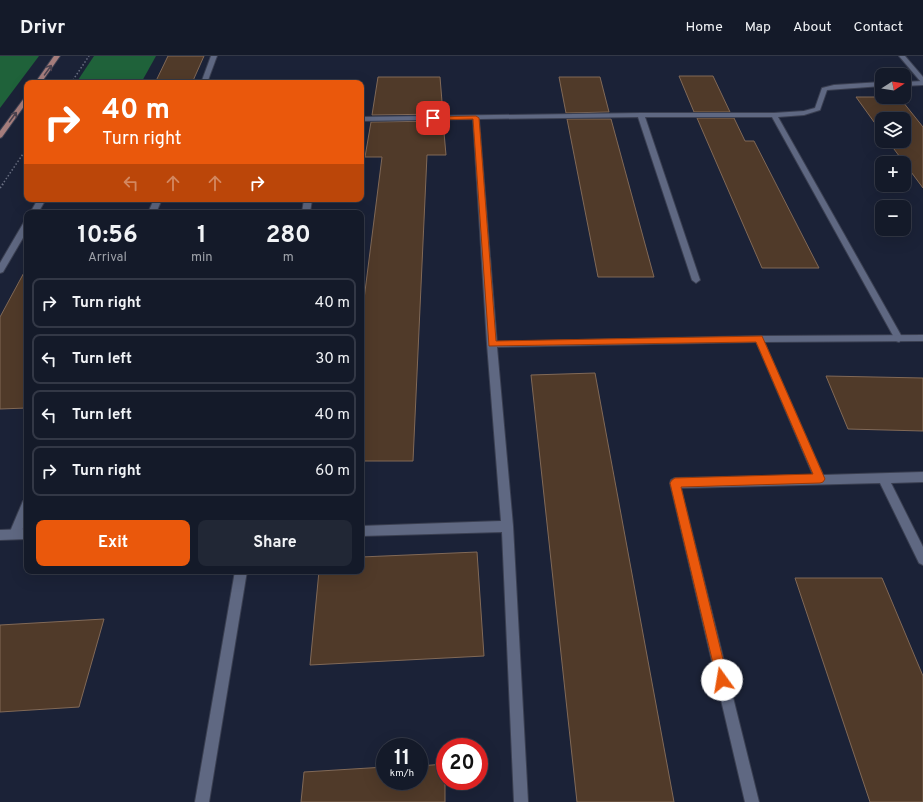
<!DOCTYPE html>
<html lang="en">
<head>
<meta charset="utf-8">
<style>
	:root { --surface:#141a29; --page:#212735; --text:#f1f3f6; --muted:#9da1a8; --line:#333846; --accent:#ea580c }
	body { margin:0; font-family:Overpass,sans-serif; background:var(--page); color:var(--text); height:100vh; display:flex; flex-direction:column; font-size:15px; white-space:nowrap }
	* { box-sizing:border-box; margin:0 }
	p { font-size:13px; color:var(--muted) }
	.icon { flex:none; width:22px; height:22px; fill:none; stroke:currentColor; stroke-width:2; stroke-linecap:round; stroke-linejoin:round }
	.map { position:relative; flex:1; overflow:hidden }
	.drawer { position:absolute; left:24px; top:154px; width:340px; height:364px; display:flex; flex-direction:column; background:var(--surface); border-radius:8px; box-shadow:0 4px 16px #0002,0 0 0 1px var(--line) }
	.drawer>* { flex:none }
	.guide { position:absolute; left:24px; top:24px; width:340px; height:122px; border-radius:8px; box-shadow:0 4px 16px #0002,0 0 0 1px var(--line); background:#ea580c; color:#fff; overflow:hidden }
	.needle { width:26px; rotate:78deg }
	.tools { position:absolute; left:875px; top:12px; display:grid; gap:8px }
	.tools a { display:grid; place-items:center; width:36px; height:36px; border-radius:8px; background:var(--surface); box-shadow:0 4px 16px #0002,0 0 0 1px var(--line); font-size:20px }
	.speed { position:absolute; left:376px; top:682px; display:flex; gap:8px; font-size:20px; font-weight:700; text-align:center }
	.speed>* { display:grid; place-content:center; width:52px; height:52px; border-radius:50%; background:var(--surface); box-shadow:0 4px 16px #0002,0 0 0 1px var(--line); line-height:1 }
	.speed small { font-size:10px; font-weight:400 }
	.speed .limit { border:6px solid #d22; background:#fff; color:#111 }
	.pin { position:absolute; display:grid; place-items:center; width:34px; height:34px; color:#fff; margin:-17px; border-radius:8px; box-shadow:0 2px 6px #0006 }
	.me { position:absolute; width:44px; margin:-22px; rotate:347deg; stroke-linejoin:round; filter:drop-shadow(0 0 3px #0008) }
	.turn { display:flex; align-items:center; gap:14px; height:84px; padding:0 12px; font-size:18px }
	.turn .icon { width:52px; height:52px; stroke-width:2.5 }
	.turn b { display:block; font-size:28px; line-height:34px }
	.lanes { display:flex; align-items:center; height:38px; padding:0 12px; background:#0003; justify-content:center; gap:20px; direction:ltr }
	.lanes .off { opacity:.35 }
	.eta { display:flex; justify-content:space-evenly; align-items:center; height:68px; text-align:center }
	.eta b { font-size:24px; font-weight:700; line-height:28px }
	.cta { display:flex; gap:8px; margin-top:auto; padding:8px 12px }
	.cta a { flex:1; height:46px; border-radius:8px; background:var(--accent); color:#fff; font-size:16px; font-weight:700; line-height:46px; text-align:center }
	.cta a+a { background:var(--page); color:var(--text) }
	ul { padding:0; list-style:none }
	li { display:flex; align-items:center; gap:12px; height:50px; margin:0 8px 6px; padding:0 4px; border:2px solid var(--line); border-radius:8px }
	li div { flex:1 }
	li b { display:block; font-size:15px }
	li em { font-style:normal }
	header { display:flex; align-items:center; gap:24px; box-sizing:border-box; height:56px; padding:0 20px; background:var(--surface); border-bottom:1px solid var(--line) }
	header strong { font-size:19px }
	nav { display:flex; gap:22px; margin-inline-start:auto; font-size:14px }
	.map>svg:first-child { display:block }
	.forest { fill:#1f623a }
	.building { fill:#503a29; stroke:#816957 }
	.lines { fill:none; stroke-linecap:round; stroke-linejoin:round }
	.service-casing { stroke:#3a3f51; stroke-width:2 }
	.minor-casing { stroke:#3a3f51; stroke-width:2 }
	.primary-casing { stroke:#3a3f51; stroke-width:2 }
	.path-far1 { stroke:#696f82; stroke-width:1.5; stroke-dasharray:1.5 2; stroke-linecap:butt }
	.path { stroke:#696f82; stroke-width:2; stroke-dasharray:1.5 2.5; stroke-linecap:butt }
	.service { fill:#5f6882; fill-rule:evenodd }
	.minor { fill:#5f6882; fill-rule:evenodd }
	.primary { fill:#a57d7c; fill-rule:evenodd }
	.oneway { stroke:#4b424f }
	.route { fill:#ea580c; stroke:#983908 }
</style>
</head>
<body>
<header>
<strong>Drivr</strong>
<nav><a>Home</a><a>Map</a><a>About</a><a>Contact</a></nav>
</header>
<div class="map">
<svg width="923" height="746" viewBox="0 0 923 746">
	<rect width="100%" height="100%" fill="#1b2237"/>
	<g class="forest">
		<path d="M 0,0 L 39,0 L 0,52 Z"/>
		<path d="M 94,0 L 156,0 L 141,27 L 76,27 Z"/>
	</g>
	<g class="building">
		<path d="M 168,0 L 204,0 L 192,27 L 155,27 Z"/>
		<path d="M 679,20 L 713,20 L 730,56 L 694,56 Z"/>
		<path d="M 378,21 L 440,21 L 443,58 L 372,59 Z"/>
		<path d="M 559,21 L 600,21 L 609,56 L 566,57 Z"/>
		<path d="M 856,41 L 899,41 L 923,71 L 923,132 L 888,85 L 904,85 L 904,63 L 882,63 L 882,77 Z"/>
		<path d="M 697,62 L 734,62 L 745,85 L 754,85 L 819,212 L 762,212 Z"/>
		<path d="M 567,63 L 611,63 L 654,221 L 598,221 Z"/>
		<path d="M 443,65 L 446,99 L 427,99 L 413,405 L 361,405 L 361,267 L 382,101 L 365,101 L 371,66 Z"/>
		<path d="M 27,211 L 27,352 L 0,353 L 0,261 Z"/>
		<path d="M 595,317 L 674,746 L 577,746 L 531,319 Z"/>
		<path d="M 826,320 L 923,322 L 923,375 L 848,373 Z"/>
		<path d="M 477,496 L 484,600 L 310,609 L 319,515 L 361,515 L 361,501 Z"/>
		<path d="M 795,522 L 882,522 L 923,620 L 923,746 L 870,746 Z"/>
		<path d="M 104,563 L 79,651 L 0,656 L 0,569 Z"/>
		<path d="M 445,708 L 445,746 L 301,746 L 304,716 L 385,711 L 385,725 L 419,725 L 419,710 Z"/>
	</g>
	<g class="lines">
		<defs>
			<g id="service">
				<path d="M 211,0 L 217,0 L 207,27 L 201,27 Z"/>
				<path d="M 923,25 L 923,29 L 904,30 L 904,26 Z"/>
				<path d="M 882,26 L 882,30 L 827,34 L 820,54 L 804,59 L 778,61 L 902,281 L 903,283 L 899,286 L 896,285 L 772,61 L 645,61 L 700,224 L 696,227 L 692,224 L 638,61 L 479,63 L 497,288 L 492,292 L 487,288 L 473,63 L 361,65 L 361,61 L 641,57 L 774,57 L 804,55 L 815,52 L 822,32 L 834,29 Z"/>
				<path d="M 38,143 L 46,143 L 38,157 L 30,157 Z"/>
				<path d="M 154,143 L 162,143 L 156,157 L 148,157 Z"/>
				<path d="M 304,143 L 312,143 L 310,157 L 302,157 Z"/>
				<path d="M 27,165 L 27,175 L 3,216 L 0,217 L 0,207 L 24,166 Z"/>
				<path d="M 759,280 L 763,283 L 823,419 L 923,416 L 923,426 L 891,427 L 923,491 L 923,509 L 919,507 L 880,427 L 681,432 L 759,746 L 745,746 L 670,427 L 671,424 L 675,422 L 813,419 L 755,283 Z"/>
				<path d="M 27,444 L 27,462 L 19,482 L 15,483 L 11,482 L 9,478 L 23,445 Z"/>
			</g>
			<g id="minor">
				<path d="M 899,0 L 905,0 L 923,21 L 923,27 L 921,26 Z"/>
				<path d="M 923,279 L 923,285 L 759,286 L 497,291 L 513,470 L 528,746 L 514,746 L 502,476 L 361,480 L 361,470 L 501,465 L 487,288 L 489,286 L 759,280 Z"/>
				<path d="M 27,473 L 27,483 L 0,484 L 0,474 Z"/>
				<path d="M 235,515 L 247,515 L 209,746 L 195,746 Z"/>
			</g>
			<g id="primary">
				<path d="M 54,0 L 60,0 L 41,27 L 35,27 Z"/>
				<path d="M 27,40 L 27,46 L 2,81 L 0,82 L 0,75 L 25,41 Z"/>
			</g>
		</defs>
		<use href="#service" class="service-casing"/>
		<use href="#minor" class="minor-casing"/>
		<use href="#primary" class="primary-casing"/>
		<g class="path-far1">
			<path d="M 71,27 L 89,0"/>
			<path d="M 2,129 L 27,92"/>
		</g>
		<path class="path" d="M 0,132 L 3,128"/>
		<use href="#service" class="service"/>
		<use href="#minor" class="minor"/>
		<use href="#primary" class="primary"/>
	</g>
	<defs><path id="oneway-shaft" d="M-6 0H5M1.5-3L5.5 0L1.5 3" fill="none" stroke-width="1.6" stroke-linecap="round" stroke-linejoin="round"/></defs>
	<g class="oneway">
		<use href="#oneway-shaft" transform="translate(48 14) rotate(-54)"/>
		<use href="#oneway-shaft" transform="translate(13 61) rotate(-54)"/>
	</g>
	<path class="route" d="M 476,60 L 479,62 L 496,285 L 762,280 L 825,423 L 823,426 L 820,427 L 681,431 L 728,624 L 727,629 L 722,630 L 718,629 L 717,624 L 670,427 L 672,424 L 675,422 L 813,418 L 756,286 L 489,290 L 473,63 L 433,64 L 430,62 L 433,61 Z"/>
</svg>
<div class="tools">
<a><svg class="needle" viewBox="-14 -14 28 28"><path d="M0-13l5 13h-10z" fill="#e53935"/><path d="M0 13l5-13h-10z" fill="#9da1a8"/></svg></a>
<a><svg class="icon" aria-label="layers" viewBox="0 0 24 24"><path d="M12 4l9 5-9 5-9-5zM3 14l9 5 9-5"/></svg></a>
<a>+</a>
<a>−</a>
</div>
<div class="speed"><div>11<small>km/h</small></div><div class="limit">20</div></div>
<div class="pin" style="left:433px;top:62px;background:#d93025"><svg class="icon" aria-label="arrive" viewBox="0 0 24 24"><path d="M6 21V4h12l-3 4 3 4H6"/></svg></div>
<svg class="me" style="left:722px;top:624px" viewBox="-20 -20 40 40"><circle r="19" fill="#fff"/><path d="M0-13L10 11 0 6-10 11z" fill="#ea580c"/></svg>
<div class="guide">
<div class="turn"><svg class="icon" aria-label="right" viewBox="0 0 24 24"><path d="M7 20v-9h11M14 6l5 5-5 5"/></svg><div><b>40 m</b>Turn right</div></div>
<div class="lanes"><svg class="icon off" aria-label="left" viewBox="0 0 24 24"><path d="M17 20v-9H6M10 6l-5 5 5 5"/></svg><svg class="icon off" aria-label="ahead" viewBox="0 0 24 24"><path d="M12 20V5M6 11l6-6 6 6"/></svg><svg class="icon off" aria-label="ahead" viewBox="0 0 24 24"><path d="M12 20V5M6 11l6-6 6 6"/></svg><svg class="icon" aria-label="right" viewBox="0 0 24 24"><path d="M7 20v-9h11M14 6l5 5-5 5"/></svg></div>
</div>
<section class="drawer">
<div class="eta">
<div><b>10:56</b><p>Arrival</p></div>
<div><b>1</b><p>min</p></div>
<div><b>280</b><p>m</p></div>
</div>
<ul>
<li><svg class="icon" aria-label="right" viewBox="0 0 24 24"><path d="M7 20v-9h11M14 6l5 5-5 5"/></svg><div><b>Turn right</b></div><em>40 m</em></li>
<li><svg class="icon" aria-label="left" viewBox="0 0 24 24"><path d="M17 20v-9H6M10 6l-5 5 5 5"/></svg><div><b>Turn left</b></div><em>30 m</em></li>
<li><svg class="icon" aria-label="left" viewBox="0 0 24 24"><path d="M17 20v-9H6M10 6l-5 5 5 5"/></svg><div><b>Turn left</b></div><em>40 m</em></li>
<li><svg class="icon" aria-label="right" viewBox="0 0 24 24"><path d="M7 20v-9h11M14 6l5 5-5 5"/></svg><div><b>Turn right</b></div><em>60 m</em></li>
</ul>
<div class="cta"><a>Exit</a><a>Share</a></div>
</section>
</div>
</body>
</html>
